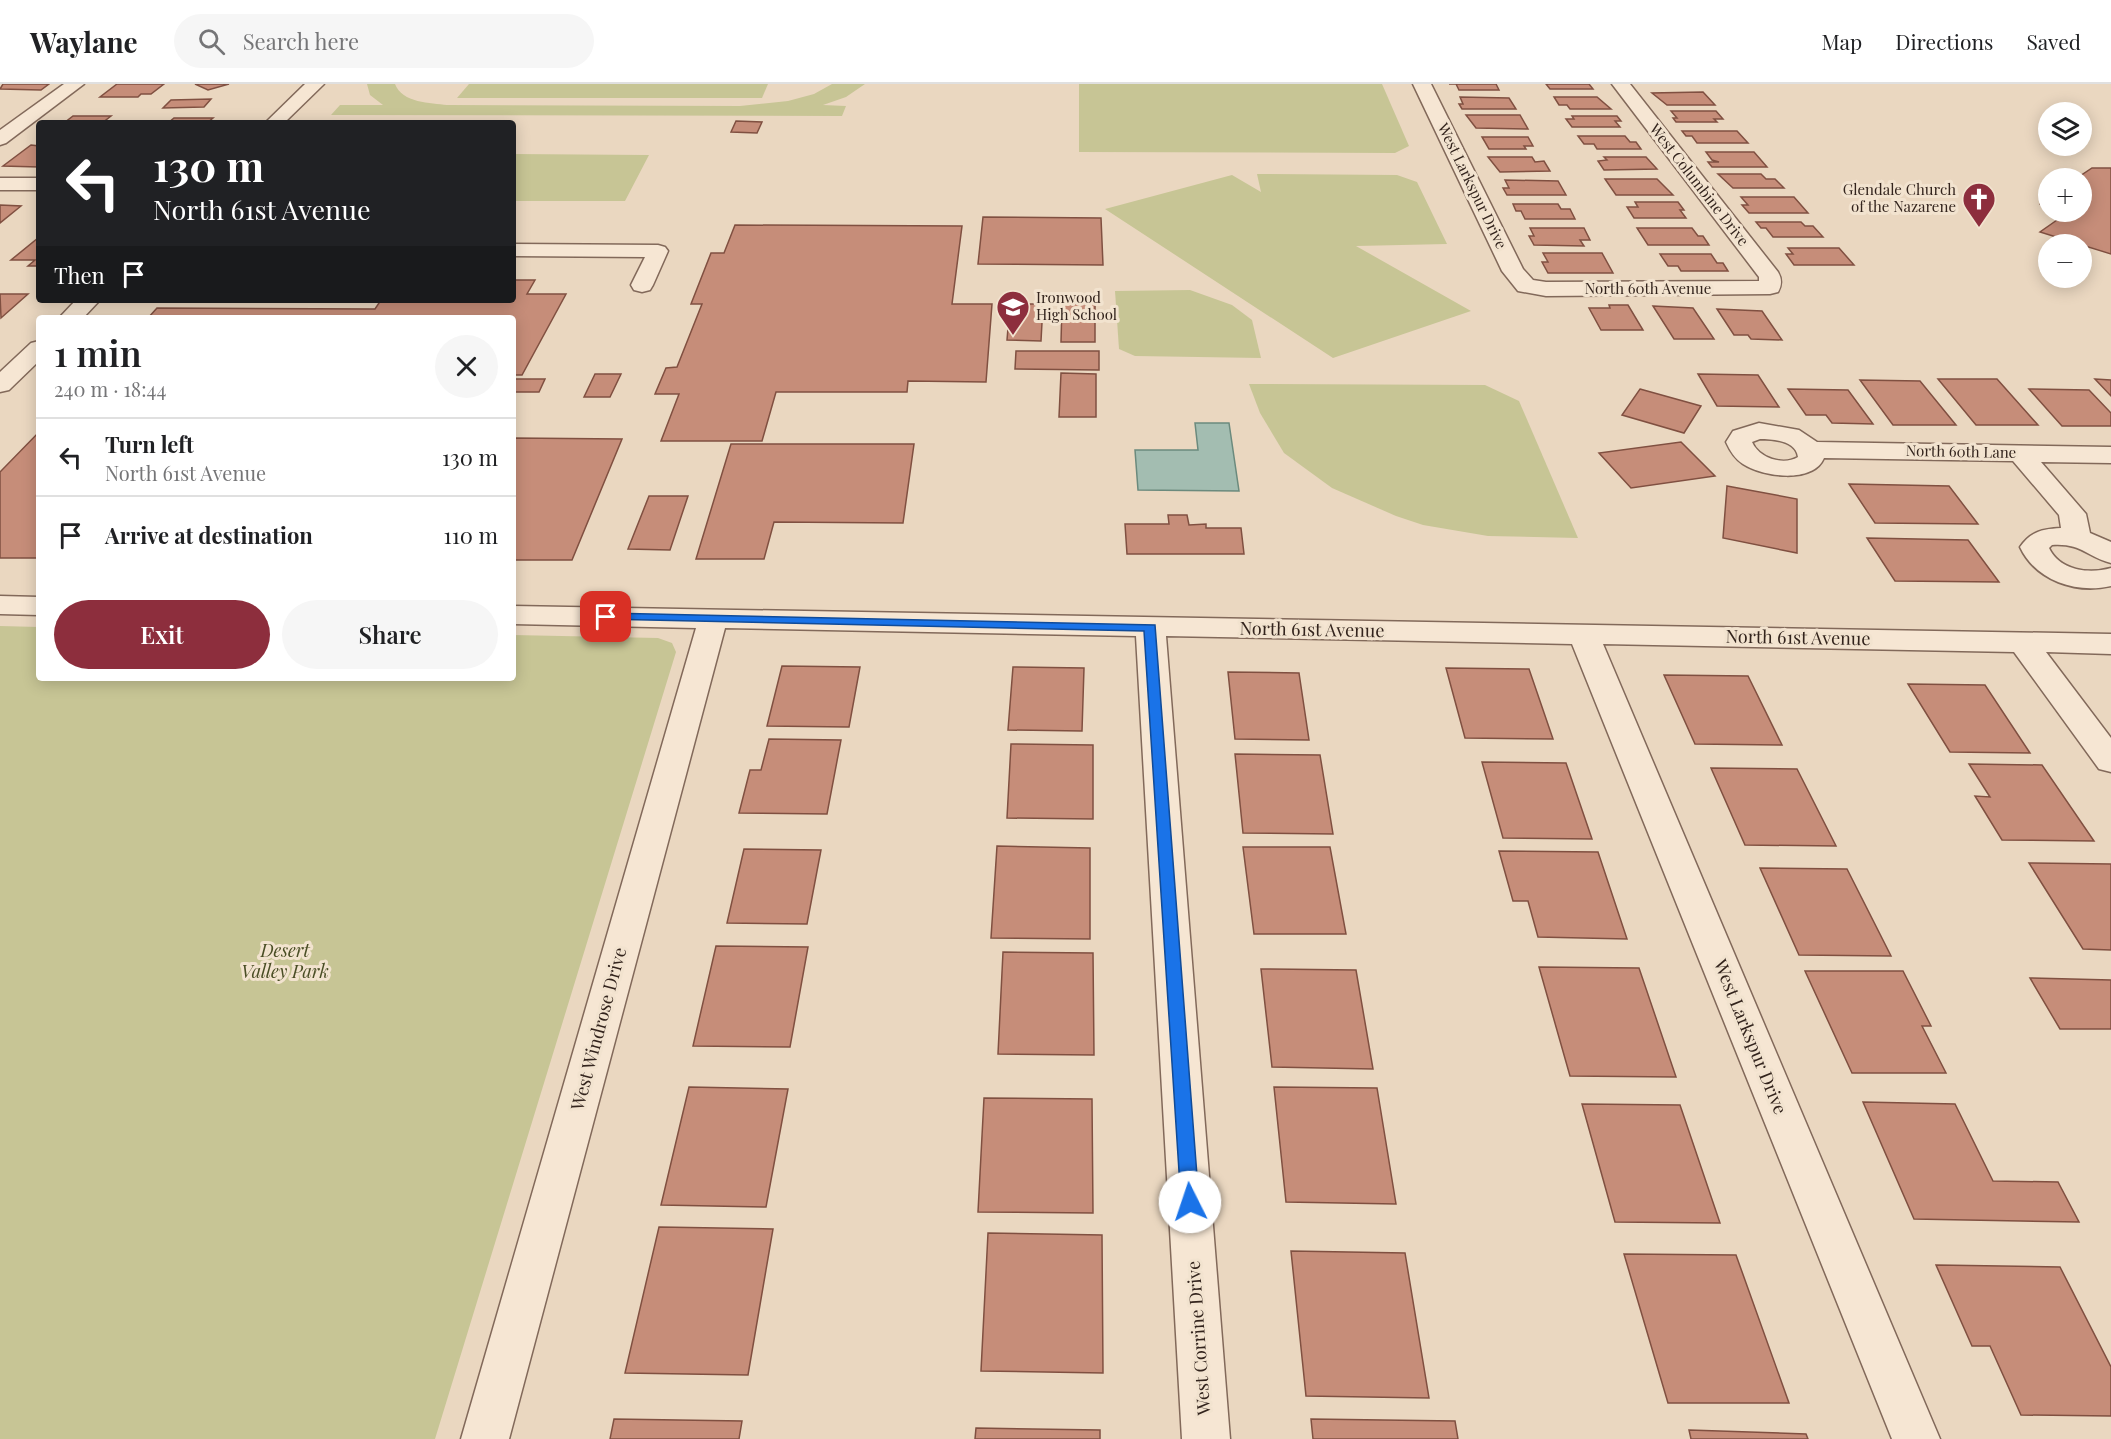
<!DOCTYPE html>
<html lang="en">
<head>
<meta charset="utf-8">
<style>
	:root { --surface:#fff; --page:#f6f6f6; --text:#202124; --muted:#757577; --line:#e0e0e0; --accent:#8d2e3d }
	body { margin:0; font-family:"Playfair Display",serif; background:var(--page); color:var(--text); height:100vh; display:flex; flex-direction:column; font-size:22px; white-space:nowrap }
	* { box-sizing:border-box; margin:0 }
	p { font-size:20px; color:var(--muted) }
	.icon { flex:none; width:33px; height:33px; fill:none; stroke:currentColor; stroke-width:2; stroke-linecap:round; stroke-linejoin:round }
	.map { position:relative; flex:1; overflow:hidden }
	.details { position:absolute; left:36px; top:231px; width:480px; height:366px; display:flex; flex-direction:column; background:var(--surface); border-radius:6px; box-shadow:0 3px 15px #0003 }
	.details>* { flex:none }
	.hud { position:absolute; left:36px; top:36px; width:480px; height:183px; border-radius:6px; box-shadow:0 3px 15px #0003; background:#202124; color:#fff; overflow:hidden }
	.buttons { position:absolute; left:2038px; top:18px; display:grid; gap:12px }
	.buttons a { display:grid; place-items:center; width:54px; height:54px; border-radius:50%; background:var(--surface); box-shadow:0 3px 15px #0003; font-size:30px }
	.pin { position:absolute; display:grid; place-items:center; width:51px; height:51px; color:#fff; margin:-26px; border-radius:12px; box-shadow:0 3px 9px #0006 }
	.me { position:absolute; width:66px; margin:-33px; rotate:356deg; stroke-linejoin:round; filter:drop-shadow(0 0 4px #0008) }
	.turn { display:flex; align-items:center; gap:21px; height:126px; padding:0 18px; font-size:27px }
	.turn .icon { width:78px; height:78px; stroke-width:2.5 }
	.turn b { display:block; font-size:42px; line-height:51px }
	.then { display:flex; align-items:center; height:57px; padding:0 18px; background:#0003; gap:12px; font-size:22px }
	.round { display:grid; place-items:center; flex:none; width:63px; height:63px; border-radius:32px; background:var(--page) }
	.headline { display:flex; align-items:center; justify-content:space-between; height:102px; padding:0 18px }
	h1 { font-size:36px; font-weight:600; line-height:45px }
	.primary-button { display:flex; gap:12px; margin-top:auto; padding:12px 18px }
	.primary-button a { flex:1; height:69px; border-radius:36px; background:var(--accent); color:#fff; font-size:24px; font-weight:600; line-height:69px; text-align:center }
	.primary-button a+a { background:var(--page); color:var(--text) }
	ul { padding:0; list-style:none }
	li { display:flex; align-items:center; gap:18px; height:78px; padding:0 18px; border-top:2px solid var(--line) }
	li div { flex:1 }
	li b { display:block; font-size:22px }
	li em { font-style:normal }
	header { display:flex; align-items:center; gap:36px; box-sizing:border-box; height:84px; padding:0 30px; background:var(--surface); border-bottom:2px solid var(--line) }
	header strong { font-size:28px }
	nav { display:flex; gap:33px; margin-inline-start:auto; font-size:21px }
	.search { width:420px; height:54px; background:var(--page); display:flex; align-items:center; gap:15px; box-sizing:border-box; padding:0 21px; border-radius:33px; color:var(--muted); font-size:22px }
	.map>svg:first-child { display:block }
	.green { fill:#c7c595 }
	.water { fill:#a3bdb1; stroke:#6b8a7d; stroke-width:1.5 }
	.building { fill:#c68d79; stroke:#805041; stroke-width:1.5 }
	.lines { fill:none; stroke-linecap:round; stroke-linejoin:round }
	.minor-casing { stroke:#82695a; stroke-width:3 }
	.minor { fill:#f6e6d3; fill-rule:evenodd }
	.route { fill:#1a73e8; stroke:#114b97; stroke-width:1.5 }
	.labels { text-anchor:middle; stroke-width:6; stroke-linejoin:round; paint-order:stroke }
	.far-street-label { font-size:15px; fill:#33241d; stroke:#f2e3cf }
	.far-poi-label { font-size:15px; fill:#33241d; stroke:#f2e3cf; text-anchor:end }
	.street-label { font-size:18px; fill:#33241d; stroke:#f2e3cf }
	.park-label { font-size:18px; font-style:italic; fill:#4a4e25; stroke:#f2e3cf }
</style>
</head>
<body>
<header>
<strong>Waylane</strong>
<div class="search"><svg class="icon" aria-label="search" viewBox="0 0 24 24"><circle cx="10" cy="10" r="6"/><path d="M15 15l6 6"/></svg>Search here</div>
<nav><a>Map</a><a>Directions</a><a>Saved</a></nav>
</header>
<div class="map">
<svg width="2111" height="1355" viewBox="0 0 2111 1355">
	<rect width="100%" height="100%" fill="#ead7c0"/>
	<g class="green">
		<path d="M 367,0 L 395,0 C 402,19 431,19 447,21 L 740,22 L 788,17 L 814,10 L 832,0 L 865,0 L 846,13 L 823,21 L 846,22 L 842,32 L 331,31 L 340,21 L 383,21 L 370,11 Z"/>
		<path d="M 469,0 L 768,0 L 762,14 L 457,14 Z"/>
		<path d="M 1079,0 L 1382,0 L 1409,62 L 1395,69 L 1079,68 Z"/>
		<path d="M 513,70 L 648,71 L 649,71 L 625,117 L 513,117 Z"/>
		<path d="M 1257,90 L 1397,91 L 1417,98 L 1447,160 L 1356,162 L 1471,227 L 1333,274 L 1105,125 L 1232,91 L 1261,108 Z"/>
		<path d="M 1190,206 L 1232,221 L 1252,236 L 1261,274 L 1135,272 L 1119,265 L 1115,207 Z"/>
		<path d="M 1249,300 L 1485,301 L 1519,317 L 1578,454 L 1488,452 L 1423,441 L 1396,432 L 1332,404 L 1284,369 L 1260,329 Z"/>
		<path d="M 0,542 L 39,543 L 39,594 L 513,594 L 513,551 L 658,554 L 672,559 L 676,568 L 435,1355 L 0,1355 Z"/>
	</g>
	<path class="water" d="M 1195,339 L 1229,339 L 1239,407 L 1138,406 L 1135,366 L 1198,366 Z"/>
	<g class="building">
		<path d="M 3,0 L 49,0 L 41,6 L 0,5 Z"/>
		<path d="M 117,0 L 164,0 L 151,10 L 141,10 L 138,13 L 100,13 Z"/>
		<path d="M 195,0 L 229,0 L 208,6 Z"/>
		<path d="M 1449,0 L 1496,0 L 1499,6 L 1459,6 L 1456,0 Z"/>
		<path d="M 1546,0 L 1589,0 L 1593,5 L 1550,5 Z"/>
		<path d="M 1703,8 L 1715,21 L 1667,21 L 1652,9 Z"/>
		<path d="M 1460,13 L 1509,14 L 1516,25 L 1462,25 L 1459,20 L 1463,20 Z"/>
		<path d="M 1554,13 L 1597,13 L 1611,25 L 1570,25 L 1567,21 L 1559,21 Z"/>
		<path d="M 211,15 L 204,23 L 163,24 L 171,16 Z"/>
		<path d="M 1671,27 L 1716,27 L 1723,35 L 1714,35 L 1717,38 L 1676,38 L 1673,34 L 1677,34 Z"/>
		<path d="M 1466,31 L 1520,31 L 1528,45 L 1476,44 Z"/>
		<path d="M 73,32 L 111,32 L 102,39 L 64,39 Z"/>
		<path d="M 1572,32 L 1617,32 L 1621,37 L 1615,37 L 1620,43 L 1572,43 L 1566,35 L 1574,35 Z"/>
		<path d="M 174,34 L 213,34 L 207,39 L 168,39 Z"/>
		<path d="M 736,37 L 762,38 L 757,49 L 731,48 Z"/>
		<path d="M 1682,47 L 1737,47 L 1748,59 L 1697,59 L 1692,52 L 1686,52 Z"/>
		<path d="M 1578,52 L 1625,52 L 1630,58 L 1636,58 L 1641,65 L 1597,65 L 1594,60 L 1584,60 Z"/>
		<path d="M 1482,53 L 1528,53 L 1533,62 L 1524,62 L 1526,65 L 1489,65 Z"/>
		<path d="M 31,61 L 39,62 L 39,83 L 3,82 Z"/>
		<path d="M 1706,68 L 1754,68 L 1767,83 L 1712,83 L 1708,78 L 1719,78 L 1712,76 Z"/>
		<path d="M 1488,73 L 1532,73 L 1535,78 L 1544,77 L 1550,87 L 1500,88 Z"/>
		<path d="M 1604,73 L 1646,73 L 1657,85 L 1604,86 L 1598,77 L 1607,76 Z"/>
		<path d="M 2092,84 L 2111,84 L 2111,170 L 2040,148 L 2057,136 L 2040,120 L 2049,114 L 2049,128 L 2082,128 L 2082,94 L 2077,94 Z"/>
		<path d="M 1718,90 L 1761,90 L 1766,95 L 1775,95 L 1784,104 L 1733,104 Z"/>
		<path d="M 1605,95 L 1657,95 L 1673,111 L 1616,111 Z"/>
		<path d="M 1505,96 L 1558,97 L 1566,111 L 1507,111 L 1503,104 L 1509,104 Z"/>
		<path d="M 1741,113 L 1794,113 L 1808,129 L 1749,129 L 1742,121 L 1748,121 Z"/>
		<path d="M 1635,118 L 1678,118 L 1684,126 L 1680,126 L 1686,134 L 1634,134 L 1627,123 L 1638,123 Z"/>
		<path d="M 1513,120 L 1558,120 L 1561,125 L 1570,125 L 1575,135 L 1525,135 L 1521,127 L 1516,127 Z"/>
		<path d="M 0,121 L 21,122 L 0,139 Z"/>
		<path d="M 983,133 L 1101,134 L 1103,181 L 978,180 Z"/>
		<path d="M 1756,138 L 1801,138 L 1805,142 L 1813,142 L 1823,153 L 1773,153 L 1766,144 L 1761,144 Z"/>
		<path d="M 735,141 L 962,142 L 952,220 L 992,220 L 986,298 L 908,297 L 907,308 L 776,308 L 762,357 L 661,357 L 679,310 L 655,310 L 666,284 L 677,283 L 702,220 L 691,220 L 711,169 L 724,169 Z"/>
		<path d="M 1530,144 L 1584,144 L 1590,156 L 1580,156 L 1584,162 L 1534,161 L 1529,152 L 1534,152 Z"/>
		<path d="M 1637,144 L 1692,144 L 1698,152 L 1703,152 L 1709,161 L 1648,161 Z"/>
		<path d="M 38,154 L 39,182 L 28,182 L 35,176 L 11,176 Z"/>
		<path d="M 1788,164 L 1839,164 L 1854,181 L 1794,181 L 1786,170 L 1793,170 Z"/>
		<path d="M 1543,169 L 1602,169 L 1613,189 L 1548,189 L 1542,178 L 1548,178 Z"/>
		<path d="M 1660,170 L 1711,170 L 1717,179 L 1723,179 L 1728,187 L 1681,187 L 1678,182 L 1668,182 Z"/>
		<path d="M 513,196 L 535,196 L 527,210 L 566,210 L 522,291 L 513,291 L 513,234 L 148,234 L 157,224 L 375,225 L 381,216 L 513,216 Z"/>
		<path d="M 0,210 L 28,210 L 1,234 Z"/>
		<path d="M 1010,220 L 1043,220 L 1041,257 L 1007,256 Z"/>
		<path d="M 1062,220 L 1095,220 L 1095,258 L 1061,258 Z"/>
		<path d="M 1609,221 L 1628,221 L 1643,246 L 1601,246 L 1589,224 L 1610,224 Z"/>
		<path d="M 1653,222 L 1693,224 L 1714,255 L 1674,255 Z"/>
		<path d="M 1717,225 L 1762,227 L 1782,256 L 1751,255 L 1748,251 L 1734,251 Z"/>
		<path d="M 1016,267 L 1099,267 L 1099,286 L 1015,285 Z"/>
		<path d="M 1061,289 L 1096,290 L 1096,333 L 1059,333 Z"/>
		<path d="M 595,290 L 621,290 L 610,313 L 584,313 Z"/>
		<path d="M 1698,290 L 1758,291 L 1779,323 L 1717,322 Z"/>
		<path d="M 513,295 L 545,295 L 539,308 L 513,308 Z"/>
		<path d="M 1938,295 L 1997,295 L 2038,341 L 1976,341 Z"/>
		<path d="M 2095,295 L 2111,296 L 2111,312 Z"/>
		<path d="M 1860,296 L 1920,297 L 1956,341 L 1893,341 Z"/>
		<path d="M 1640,305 L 1701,322 L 1684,349 L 1622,331 Z"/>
		<path d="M 1788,305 L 1848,306 L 1873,340 L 1832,339 L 1826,331 L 1806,331 Z"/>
		<path d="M 2029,305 L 2089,306 L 2111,329 L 2111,342 L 2062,342 Z"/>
		<path d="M 39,348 L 39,474 L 0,474 L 0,388 Z"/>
		<path d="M 513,354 L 622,355 L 572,476 L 513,476 Z"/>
		<path d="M 1681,358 L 1715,392 L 1631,404 L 1599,369 Z"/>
		<path d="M 731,360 L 914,360 L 903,439 L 774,438 L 764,475 L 696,475 Z"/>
		<path d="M 1849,400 L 1949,402 L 1978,440 L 1875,439 Z"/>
		<path d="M 1727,402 L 1797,415 L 1797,469 L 1723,454 Z"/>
		<path d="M 649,412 L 688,412 L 670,466 L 628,465 Z"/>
		<path d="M 1168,431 L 1187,431 L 1189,441 L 1206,440 L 1206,444 L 1241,444 L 1244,470 L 1127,470 L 1125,440 L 1169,440 Z"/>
		<path d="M 1867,454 L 1968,456 L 1999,498 L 1895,497 Z"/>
		<path d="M 782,582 L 860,583 L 849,643 L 767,642 Z"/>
		<path d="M 1013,583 L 1084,584 L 1082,647 L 1008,646 Z"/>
		<path d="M 1446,584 L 1529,585 L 1553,655 L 1465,654 Z"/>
		<path d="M 1228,588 L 1299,589 L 1309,656 L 1235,655 Z"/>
		<path d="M 1664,591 L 1748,592 L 1782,661 L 1695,660 Z"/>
		<path d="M 1908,600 L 1985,601 L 2030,669 L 1950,668 Z"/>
		<path d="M 769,655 L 841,656 L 827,730 L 739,729 L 750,686 L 761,686 Z"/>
		<path d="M 1011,660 L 1093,661 L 1093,735 L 1007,734 Z"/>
		<path d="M 1235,670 L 1320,671 L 1333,750 L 1243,749 Z"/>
		<path d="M 1482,678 L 1566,679 L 1592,755 L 1503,754 Z"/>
		<path d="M 1969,680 L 2042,681 L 2094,757 L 2002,756 L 1975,712 L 1990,713 Z"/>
		<path d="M 1711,684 L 1797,685 L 1836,762 L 1745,761 Z"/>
		<path d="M 997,762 L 1090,764 L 1090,855 L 991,854 Z"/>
		<path d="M 1243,763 L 1330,763 L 1346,850 L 1254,850 Z"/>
		<path d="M 744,765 L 821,766 L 807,840 L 727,839 Z"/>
		<path d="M 1499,767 L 1598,768 L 1627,855 L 1538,853 L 1528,817 L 1513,817 Z"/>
		<path d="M 2029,779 L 2111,780 L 2111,866 L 2083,865 Z"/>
		<path d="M 1760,784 L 1847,785 L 1891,872 L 1799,871 Z"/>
		<path d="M 716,862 L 808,863 L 790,963 L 693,962 Z"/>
		<path d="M 1003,868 L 1093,869 L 1094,971 L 998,970 Z"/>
		<path d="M 1539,883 L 1639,884 L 1676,993 L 1570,992 Z"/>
		<path d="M 1261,885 L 1356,886 L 1373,985 L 1272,983 Z"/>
		<path d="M 1805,887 L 1903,887 L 1931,942 L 1922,942 L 1946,989 L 1852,989 Z"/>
		<path d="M 2030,894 L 2111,896 L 2111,945 L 2060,945 Z"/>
		<path d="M 689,1003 L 788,1005 L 766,1123 L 661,1121 Z"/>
		<path d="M 1274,1003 L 1377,1004 L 1396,1120 L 1286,1118 Z"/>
		<path d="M 984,1014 L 1092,1015 L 1093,1129 L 978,1128 Z"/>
		<path d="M 1863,1018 L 1955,1020 L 1993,1097 L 2058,1098 L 2079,1138 L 1914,1135 Z"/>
		<path d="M 1582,1020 L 1680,1021 L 1720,1139 L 1615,1138 Z"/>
		<path d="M 659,1143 L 773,1145 L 748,1291 L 625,1289 Z"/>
		<path d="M 988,1149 L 1102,1151 L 1103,1289 L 981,1287 Z"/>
		<path d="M 1291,1167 L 1405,1169 L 1429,1314 L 1306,1312 Z"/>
		<path d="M 1624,1170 L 1736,1171 L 1789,1319 L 1668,1319 Z"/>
		<path d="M 1936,1181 L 2060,1183 L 2111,1283 L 2111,1332 L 2021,1331 L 1990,1262 L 1972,1262 Z"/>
		<path d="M 614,1335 L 742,1337 L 739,1355 L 610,1355 Z"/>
		<path d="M 1311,1335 L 1455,1337 L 1458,1355 L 1313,1355 Z"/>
		<path d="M 976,1344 L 1100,1346 L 1100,1355 L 975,1355 Z"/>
		<path d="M 1689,1346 L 1806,1350 L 1808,1355 L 1691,1355 Z"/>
	</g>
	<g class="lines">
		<defs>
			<g id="minor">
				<path d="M 64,0 L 84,0 L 6,59 L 0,61 L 0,46 Z"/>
				<path d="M 305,0 L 324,0 L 284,39 L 265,39 Z"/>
				<path d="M 1413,0 L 1431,0 L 1523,185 L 1533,196 L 1546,198 L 1759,197 L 1759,193 L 1612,0 L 1630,0 L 1778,188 C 1782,195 1782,201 1778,208 L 1770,210 L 1546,212 L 1518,207 L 1502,187 Z"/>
				<rect x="0" y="94" width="39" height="12"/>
				<path d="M 513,160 L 658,161 L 665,163 L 668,167 L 653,201 L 650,206 L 642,208 L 634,206 L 631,201 L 645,173 L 513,172 Z"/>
				<path d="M 76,216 L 100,216 L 83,234 L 59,234 Z"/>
				<path d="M 39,257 L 39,277 L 9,306 L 0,308 L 0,288 L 31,259 Z"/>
				<path d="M 1759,339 L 1799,346 L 1817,358 L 2111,363 L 2111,379 L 2041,378 L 2086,430 L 2090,449 L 2111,458 L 2111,479 C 2087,473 2082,459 2052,461 L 2049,464 C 2060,487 2089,490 2111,484 L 2111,502 C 2076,510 2036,497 2020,463 C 2031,447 2043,445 2061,444 L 2059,431 L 2013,377 L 1824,374 C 1813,400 1763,393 1743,380 C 1735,375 1730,367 1726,358 L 1733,347 ZM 1760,355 C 1774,355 1796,357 1798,373 C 1783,382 1759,374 1752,358 Z"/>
				<path d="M 0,512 L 39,513 L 39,531 L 0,530 Z"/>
				<path d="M 513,522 L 2111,550 L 2111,570 L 2046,568 L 2111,654 L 2111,688 L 2099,685 L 2014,568 L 1603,560 L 1940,1355 L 1892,1355 L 1572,560 L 1166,552 L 1230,1355 L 1182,1355 L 1136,552 L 725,544 L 509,1355 L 461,1355 L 696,544 L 513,540 Z"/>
			</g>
		</defs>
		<use href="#minor" class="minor-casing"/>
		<use href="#minor" class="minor"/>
	</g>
	<path class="route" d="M 606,529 L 1155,541 L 1199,1118 L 1196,1124 L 1190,1126 L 1183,1124 L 1181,1118 L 1144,547 L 602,535 L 600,533 Z"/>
	<defs>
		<symbol id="church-pin" viewBox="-11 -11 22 30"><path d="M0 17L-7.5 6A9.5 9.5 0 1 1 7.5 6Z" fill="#8d2e3d" stroke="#f2e3cf"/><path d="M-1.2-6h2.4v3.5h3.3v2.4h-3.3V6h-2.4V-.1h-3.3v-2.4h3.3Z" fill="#fff"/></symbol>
		<symbol id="school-pin" viewBox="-11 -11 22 30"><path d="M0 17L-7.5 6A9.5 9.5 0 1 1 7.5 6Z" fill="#8d2e3d" stroke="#f2e3cf"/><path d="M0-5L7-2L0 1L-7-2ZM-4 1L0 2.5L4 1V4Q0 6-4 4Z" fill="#fff"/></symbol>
	</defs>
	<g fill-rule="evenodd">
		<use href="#church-pin" x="1960" y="96" width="38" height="52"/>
		<use href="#school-pin" x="994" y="204" width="38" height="52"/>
	</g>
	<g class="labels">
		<g class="far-street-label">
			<text transform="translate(1699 101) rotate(52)" y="5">West Columbine Drive</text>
			<text transform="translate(1472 102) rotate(64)" y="5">West Larkspur Drive</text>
			<text x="1648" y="210">North 60th Avenue</text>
			<text transform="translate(1961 368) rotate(1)" y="5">North 60th Lane</text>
		</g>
		<g class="far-poi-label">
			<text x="1956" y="111">Glendale Church<tspan x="1956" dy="17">of the Nazarene</tspan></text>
			<text x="1036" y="219" text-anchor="start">Ironwood<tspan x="1036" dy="17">High School</tspan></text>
		</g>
		<g class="street-label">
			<text transform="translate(1312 546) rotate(1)" y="6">North 61st Avenue</text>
			<text transform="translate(1798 554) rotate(1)" y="6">North 61st Avenue</text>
			<text transform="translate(599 945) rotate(-75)" y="6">West Windrose Drive</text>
			<text transform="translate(1750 953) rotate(68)" y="6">West Larkspur Drive</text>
			<text transform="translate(1199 1254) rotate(-94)" y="6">West Corrine Drive</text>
		</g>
		<g class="park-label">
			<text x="285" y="873">Desert<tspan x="285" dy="21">Valley Park</tspan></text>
		</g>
	</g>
</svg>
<div class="buttons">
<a><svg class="icon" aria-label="layers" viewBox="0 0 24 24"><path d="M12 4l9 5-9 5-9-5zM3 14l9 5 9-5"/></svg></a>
<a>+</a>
<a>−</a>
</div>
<div class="pin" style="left:606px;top:533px;background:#d93025"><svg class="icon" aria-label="arrive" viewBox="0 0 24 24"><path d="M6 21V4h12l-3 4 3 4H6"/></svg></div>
<svg class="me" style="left:1190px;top:1118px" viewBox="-20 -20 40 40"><circle r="19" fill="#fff"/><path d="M0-13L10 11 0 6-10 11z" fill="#1a73e8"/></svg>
<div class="hud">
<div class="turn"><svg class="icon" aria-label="left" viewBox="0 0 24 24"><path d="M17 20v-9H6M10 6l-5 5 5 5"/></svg><div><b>130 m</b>North 61st Avenue</div></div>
<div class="then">Then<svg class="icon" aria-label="arrive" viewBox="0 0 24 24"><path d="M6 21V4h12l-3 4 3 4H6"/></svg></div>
</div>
<section class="details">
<div class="headline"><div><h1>1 min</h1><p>240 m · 18:44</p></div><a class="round"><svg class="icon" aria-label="close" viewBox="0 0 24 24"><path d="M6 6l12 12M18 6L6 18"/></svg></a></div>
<ul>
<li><svg class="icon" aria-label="left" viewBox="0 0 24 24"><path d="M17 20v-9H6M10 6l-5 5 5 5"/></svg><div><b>Turn left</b><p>North 61st Avenue</p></div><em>130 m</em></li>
<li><svg class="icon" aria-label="arrive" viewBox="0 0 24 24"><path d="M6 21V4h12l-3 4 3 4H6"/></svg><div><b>Arrive at destination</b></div><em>110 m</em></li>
</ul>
<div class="primary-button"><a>Exit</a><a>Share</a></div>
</section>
</div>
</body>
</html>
